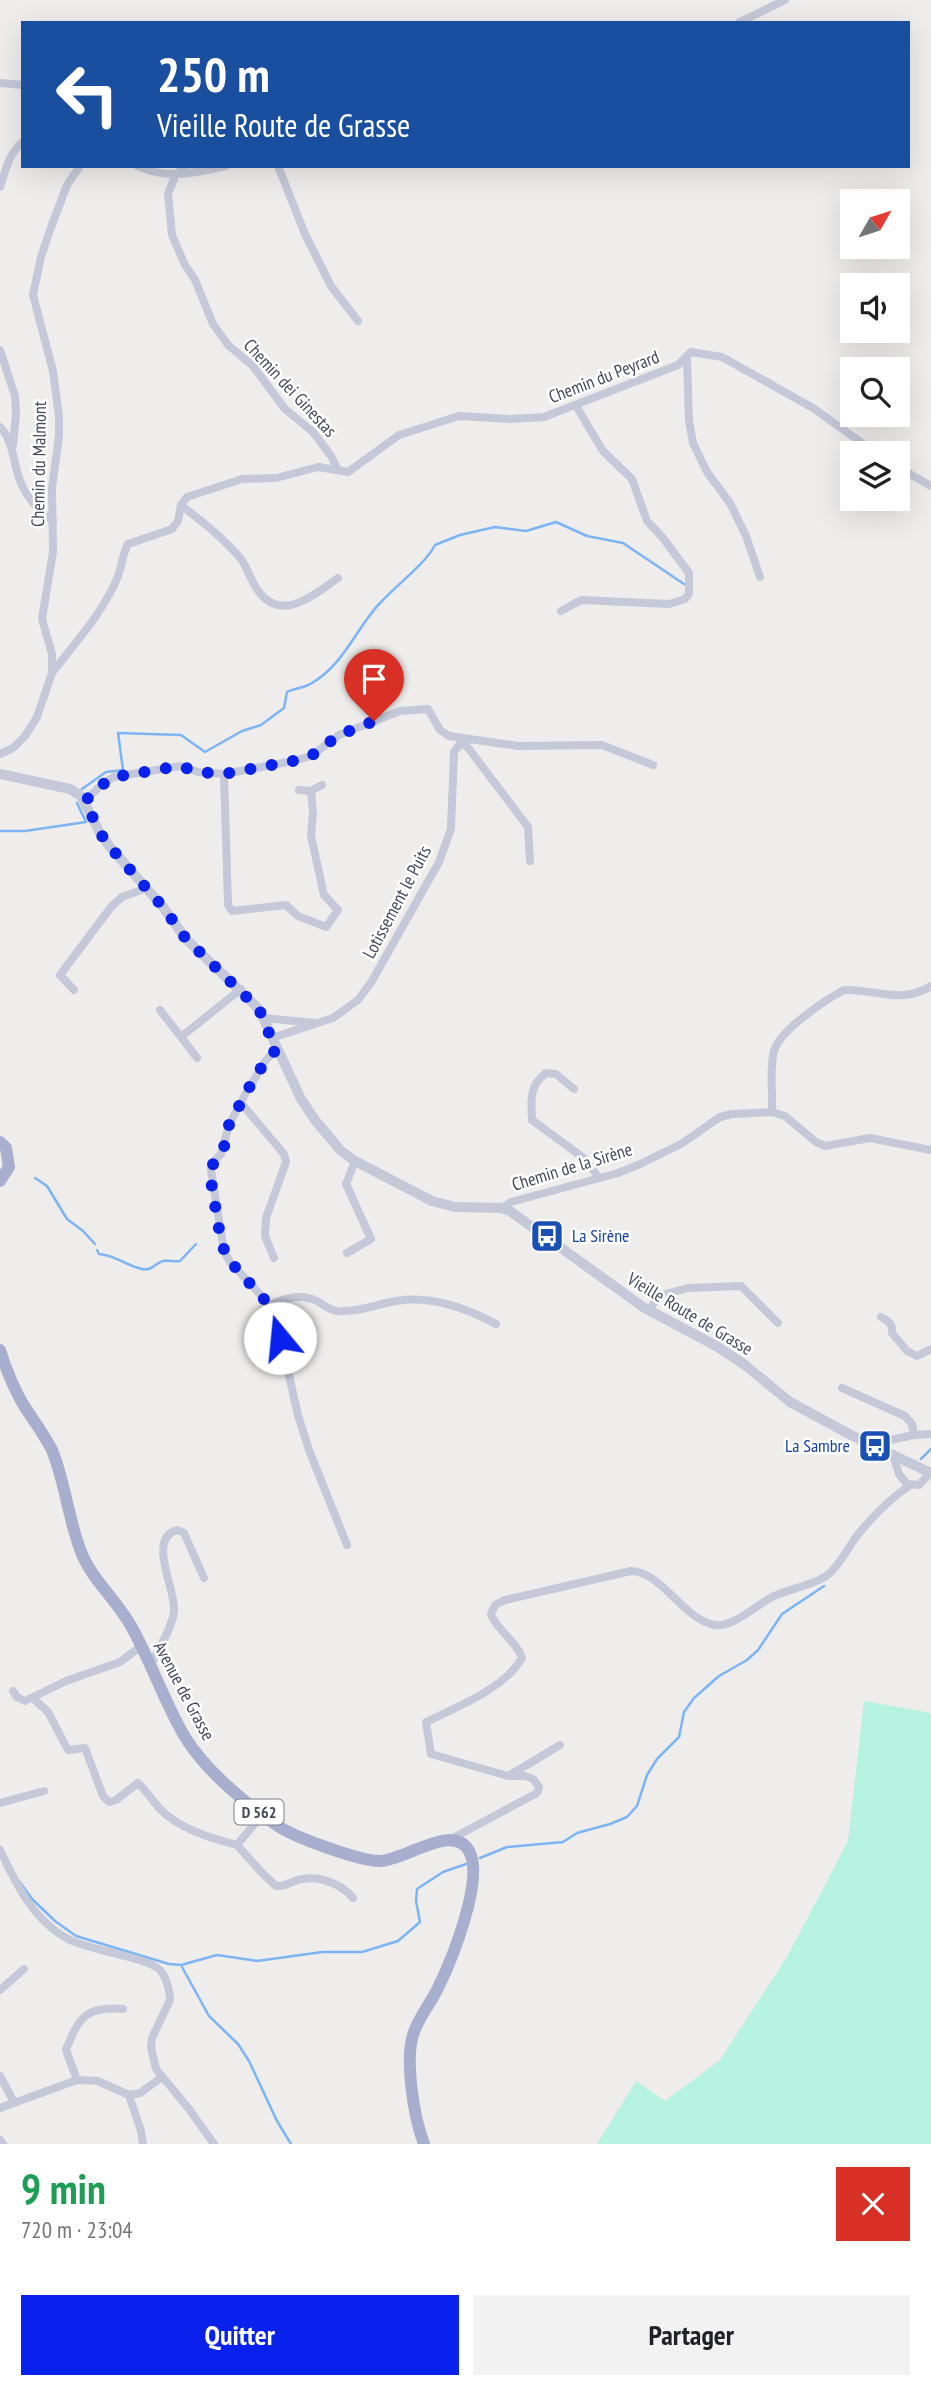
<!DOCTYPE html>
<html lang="fr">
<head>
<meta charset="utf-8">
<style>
	:root { --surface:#fff; --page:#f2f2f2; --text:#202124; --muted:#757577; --accent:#0821ec }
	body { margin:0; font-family:"PT Sans Narrow",sans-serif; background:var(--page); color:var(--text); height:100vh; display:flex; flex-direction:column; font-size:26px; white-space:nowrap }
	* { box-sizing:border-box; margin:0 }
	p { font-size:23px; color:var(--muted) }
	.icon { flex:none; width:38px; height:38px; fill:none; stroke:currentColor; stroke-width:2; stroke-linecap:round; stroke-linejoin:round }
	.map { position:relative; height:2144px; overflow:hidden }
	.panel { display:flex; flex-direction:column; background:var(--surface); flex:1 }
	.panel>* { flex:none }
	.guide { position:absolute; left:21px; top:21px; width:889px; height:147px; border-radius:0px; box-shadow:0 7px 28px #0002; background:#1a4fa0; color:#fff; overflow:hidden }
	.needle { width:46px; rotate:51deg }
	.tools { position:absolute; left:840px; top:189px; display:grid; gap:14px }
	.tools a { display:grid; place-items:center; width:70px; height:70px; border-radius:0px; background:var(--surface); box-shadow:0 7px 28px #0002; font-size:35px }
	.pin { position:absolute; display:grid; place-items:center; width:60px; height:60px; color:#fff; margin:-72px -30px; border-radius:50% 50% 50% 0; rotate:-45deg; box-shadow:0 0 7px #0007 }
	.pin .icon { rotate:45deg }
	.me { position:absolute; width:77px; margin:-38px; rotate:343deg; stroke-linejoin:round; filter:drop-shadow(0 0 5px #0008) }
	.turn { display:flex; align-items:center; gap:24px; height:147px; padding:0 21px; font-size:32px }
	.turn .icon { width:91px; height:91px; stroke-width:2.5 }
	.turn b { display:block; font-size:49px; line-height:60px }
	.round { display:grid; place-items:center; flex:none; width:74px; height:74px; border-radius:0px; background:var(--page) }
	.overview { display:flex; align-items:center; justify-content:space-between; height:119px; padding:0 21px }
	h1 { font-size:42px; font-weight:600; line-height:52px; color:#1e9e55 }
	.cta { display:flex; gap:14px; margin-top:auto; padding:14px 21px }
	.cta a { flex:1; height:80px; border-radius:0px; background:var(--accent); color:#fff; font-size:28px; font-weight:600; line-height:80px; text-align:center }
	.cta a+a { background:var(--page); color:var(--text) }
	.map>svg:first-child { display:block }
	.green { fill:#b5f2e1 }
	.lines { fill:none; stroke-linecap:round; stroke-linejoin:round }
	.stream { stroke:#7db4f3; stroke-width:2.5 }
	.minor { stroke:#c4c8d8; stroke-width:8 }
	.tertiary { stroke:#c4c8d8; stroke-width:10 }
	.primary { stroke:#a8afce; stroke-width:12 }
	.route { stroke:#0821ec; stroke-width:12; stroke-dasharray:0 21.6 }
	.labels { text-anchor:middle; stroke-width:5; stroke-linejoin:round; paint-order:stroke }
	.shield { fill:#fff; stroke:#7b7f8c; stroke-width:2 }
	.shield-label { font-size:16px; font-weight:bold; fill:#43485b }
	.street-label { font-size:18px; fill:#43485b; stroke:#fff }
	.transit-label { font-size:18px; fill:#164399; stroke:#fff; text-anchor:start }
</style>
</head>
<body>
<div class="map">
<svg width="931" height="2144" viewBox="0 0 931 2144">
	<rect width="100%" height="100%" fill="#efedec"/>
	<path class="green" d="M 864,1701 L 931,1713 L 931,2144 L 597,2144 L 636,2081 L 665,2101 L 720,2060 L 787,1957 L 848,1841 Z"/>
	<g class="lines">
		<g class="stream">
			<path d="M 82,789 L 106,772 L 123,770 L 118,733 L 181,735 L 205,752 L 242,731 L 261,725 L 284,708 L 287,692 C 295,688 305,688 312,683 C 346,663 357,625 383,600 C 398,584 426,563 435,545 L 460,535 L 495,527 L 526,531 L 556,522 L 587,536 L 623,543 L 684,584"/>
			<path d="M 0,831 L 25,831 L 86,822 L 77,803"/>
			<path d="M 35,1178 L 47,1186 L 67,1219 L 83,1231 L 95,1244"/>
			<path d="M 97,1250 L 99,1254 C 115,1255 127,1266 142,1269 C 153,1271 155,1263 163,1261 C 169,1260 175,1262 180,1261 L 196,1244"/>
			<path d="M 921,1459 L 931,1449"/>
			<path d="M 480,1858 L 507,1847 L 563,1842 L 577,1833 L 610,1824 L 627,1817 L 637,1806 L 647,1775 L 657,1759 L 679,1737 L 684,1712 L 694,1698 L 719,1676 L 747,1660 L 758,1650 L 782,1614 L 824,1586"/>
			<path d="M 19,1881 L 32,1899 L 55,1921 L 76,1936 L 169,1964 L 181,1965 L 217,1955 L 257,1961 L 322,1952 L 362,1952 L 398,1941 L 420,1922 L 416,1901 L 417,1889 L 443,1872 L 466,1864"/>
			<path d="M 182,1967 L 209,2016 L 238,2044 L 249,2061 L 277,2121 L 291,2144"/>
		</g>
		<g class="minor">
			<path d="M 738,23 L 785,0"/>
			<path d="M 0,83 L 23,85"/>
			<path d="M 137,166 C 167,180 194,173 226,166"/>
			<path d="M 186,166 L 175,176 L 168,194 L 172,235 L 185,265 L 195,280 L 213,324 L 228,345 L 253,366 L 285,409 L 313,432 L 331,456 L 337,468"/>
			<path d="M 278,166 L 305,234 L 331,286 L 358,321"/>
			<path d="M 0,187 C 5,172 9,152 23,142"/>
			<path d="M 0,350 L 15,396 L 16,414 L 13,445"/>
			<path d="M 687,358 L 689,421 L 693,443 L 707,472 L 730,503 L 746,536 L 760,577"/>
			<path d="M 0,427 C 13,440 13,461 19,478 C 25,496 38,510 53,521"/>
			<path d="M 898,467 L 931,486"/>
			<path d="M 181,505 C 202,522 224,538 241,559 C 248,569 251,582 259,592 C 283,623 315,594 338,578"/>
			<path d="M 561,611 L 581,600 L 669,604 L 685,599 L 689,594 L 689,573 L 663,538 L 647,521 L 632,479 L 603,451 L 576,406"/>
			<path d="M 52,673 C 74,644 101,615 116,581 C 122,569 121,557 128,544 L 172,529 L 178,521 L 181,505 L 187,497 L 242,479 L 276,478 L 318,467 L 348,472 L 399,435 L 459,416 L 511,419 L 544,417 L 678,365 L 691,352 L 722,357 L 813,408 L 876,453"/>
			<path d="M 0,754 L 13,748 L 25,736 L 37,717 L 52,673 L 52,654 L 42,619 L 53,552 L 52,488 L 59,436 L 59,416 L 53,371 L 33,295 L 41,257 L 50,230 L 67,185 L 80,166"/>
			<path d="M 224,774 L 228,905 L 232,911 L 286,905 L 298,916 L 326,927 L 338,910 L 324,895 L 311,836 L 313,813 L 311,791"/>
			<path d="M 299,790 L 311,791 L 322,785"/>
			<path d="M 85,801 L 102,784 L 114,777 L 180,766 L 198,772 L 224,774 L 293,761 L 311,756 L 339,735 L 400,711 L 428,709 L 440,730 L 449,736 L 518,746 L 602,745 L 653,765"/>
			<path d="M 74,990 L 60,975 L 111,907 L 122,897 L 147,888"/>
			<path d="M 160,1010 L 181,1037 L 241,989"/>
			<path d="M 265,1018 L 314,1023"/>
			<path d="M 181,1037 L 197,1058"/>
			<path d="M 272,1038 L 333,1018 L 358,1000 L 372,981 L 439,862 L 451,829 L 454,752 L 460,744 L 466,745 L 528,827 L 530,861"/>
			<path d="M 276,1050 L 266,1060 L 247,1091 L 229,1125 L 221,1154 L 214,1161 L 211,1170 L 224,1251 L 230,1262 L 270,1305 L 275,1314 L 298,1415 L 309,1450 L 347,1545"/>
			<path d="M 574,1089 L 556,1074 L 546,1073 C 529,1086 531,1099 532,1120 L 585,1159 L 599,1178"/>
			<path d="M 241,1103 L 284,1154 L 286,1162 L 266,1218 L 265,1236 L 274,1258"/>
			<path d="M 772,1112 L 785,1116 L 816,1142 L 825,1146 L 870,1138 L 931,1150"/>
			<path d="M 502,1208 L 511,1202 L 618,1173 L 638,1165 L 681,1144 L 720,1117 L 732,1114 L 772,1112 C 773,1093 769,1070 774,1051 C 780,1030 825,1000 844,990 C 877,989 900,1005 931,986"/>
			<path d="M 347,1253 L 371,1239 L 346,1184 L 355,1161"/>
			<path d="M 270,1305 C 285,1298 301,1293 317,1301 C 324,1305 329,1310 337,1311 C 355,1313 378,1304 396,1301 C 431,1295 466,1308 496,1324"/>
			<path d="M 649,1311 L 658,1296 L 688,1288 L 741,1286 L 778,1323"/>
			<path d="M 881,1317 C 889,1321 893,1324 892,1333 L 907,1351 L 917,1356 L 931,1349"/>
			<path d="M 842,1388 L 905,1416 L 912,1424 L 914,1435 L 890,1440 L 879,1448"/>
			<path d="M 914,1435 L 931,1434"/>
			<path d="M 893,1454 L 899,1474 L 907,1484 L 919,1485 L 930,1473"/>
			<path d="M 150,1666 C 157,1652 174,1625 174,1610 C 176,1590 146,1537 178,1530 L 184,1533 L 204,1578"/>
			<path d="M 13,1691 L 17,1697 L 25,1701 L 66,1681 L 120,1662 L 140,1647"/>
			<path d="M 33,1698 L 48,1712 L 68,1750 L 85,1748 L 103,1796 L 109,1802 L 116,1800 L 138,1783 C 146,1790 152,1800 159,1808 C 179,1829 210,1838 237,1845 L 262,1815"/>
			<path d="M 510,1775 L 560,1745"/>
			<path d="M 0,1803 L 44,1791"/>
			<path d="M 451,1839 L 537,1793 L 539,1787 L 533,1779 L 525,1776 L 508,1776 L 431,1754 L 426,1722 C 457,1707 504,1689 522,1658 C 516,1640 497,1631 491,1614 L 495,1605 L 505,1600 L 631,1571 C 663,1572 683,1620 715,1625 C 732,1628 757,1605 772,1597 C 787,1589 820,1584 831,1572 C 841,1562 848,1548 856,1537 C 871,1518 890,1499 910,1485"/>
			<path d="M 237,1845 L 263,1874 L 276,1886 C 287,1887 292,1880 302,1879 C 320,1876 342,1884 353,1898"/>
			<path d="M 0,1850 C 16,1884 33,1920 68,1939 C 88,1950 147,1957 160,1970 C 166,1977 170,1990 170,2000 L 152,2038 L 151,2047 L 156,2069 L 189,2109 L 214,2144"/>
			<path d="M 0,1990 L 24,1969"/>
			<path d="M 0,2076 L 14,2102"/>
			<path d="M 77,2080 L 66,2050 C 79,2017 86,2006 123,2009"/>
			<path d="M 129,2095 L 141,2131 L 143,2144"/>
			<path d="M 0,2108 L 77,2080 L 98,2081 L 129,2095 L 140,2093 L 161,2078"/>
			<path d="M 0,2140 L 3,2144"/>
		</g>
		<path class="tertiary" d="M 0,774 L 70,789 L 81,796 L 100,833 L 110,847 L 163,907 L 186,939 L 259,1009 L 301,1099 L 315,1120 L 341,1151 L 355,1161 L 432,1201 L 455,1207 L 502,1208 L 510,1211 L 643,1307 L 718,1347 L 745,1365 L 790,1402 L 851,1435 L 931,1473"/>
		<g class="primary">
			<path d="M 0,1142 L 6,1148 L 9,1167 L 0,1181"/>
			<path d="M 0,1350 C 6,1369 13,1387 23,1404 C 33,1420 44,1434 52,1450 C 65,1482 68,1517 80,1549 C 90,1578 116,1599 131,1626 C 151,1661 164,1702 185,1737 C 205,1770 247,1805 278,1826 C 296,1838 360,1861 380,1861 C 406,1860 453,1822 469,1851 C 485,1879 451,1962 437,1990 C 430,2004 419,2017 414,2032 C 404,2058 414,2118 424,2144"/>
		</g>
	</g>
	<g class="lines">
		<path class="route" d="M 280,1338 L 275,1314 L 270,1306 L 227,1258 L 221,1241 L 210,1175 L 214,1161 L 224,1147 L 229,1125 L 247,1091 L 266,1060 L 276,1050 L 259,1009 L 186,939 L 163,907 L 110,847 L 100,833 L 85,801 L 102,785 L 114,777 L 180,766 L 198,772 L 224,774 L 293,761 L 311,756 L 339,735 L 374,721"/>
	</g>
	<defs>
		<symbol id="bus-square" viewBox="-11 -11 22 22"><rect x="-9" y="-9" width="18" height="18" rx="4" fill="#1a4fb4" stroke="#fff"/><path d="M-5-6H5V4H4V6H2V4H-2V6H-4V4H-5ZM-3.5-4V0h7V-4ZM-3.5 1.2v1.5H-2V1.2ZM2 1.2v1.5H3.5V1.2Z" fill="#fff"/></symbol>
	</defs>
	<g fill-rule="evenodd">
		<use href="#bus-square" x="528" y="1217" width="38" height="38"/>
		<use href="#bus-square" x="856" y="1427" width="38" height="38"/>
	</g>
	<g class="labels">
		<rect class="shield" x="234.5" y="1799.5" width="49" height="25" rx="5"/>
		<g class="shield-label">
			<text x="259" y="1818">D 562</text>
		</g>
		<g class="street-label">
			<text transform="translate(604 377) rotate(-21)" y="6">Chemin du Peyrard</text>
			<text transform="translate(290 388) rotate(47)" y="6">Chemin dei Ginestas</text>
			<text transform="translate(39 464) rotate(-89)" y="6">Chemin du Malmont</text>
			<text transform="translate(397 902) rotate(-62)" y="6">Lotissement le Puits</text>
			<text transform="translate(572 1167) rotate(-17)" y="6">Chemin de la Sirène</text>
			<text transform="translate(690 1314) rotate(31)" y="6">Vieille Route de Grasse</text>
			<text transform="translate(184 1691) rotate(62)" y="6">Avenue de Grasse</text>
		</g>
		<g class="transit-label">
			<text x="572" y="1242">La Sirène</text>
			<text x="850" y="1452" text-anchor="end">La Sambre</text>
		</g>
	</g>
</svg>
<div class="tools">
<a><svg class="needle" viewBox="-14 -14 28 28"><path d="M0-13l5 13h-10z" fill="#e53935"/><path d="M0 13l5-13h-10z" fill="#757577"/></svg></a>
<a><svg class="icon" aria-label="sound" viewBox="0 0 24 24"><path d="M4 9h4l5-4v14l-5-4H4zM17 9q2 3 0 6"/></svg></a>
<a><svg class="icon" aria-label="search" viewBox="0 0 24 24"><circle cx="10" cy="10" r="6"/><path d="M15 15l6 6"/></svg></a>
<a><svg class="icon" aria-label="layers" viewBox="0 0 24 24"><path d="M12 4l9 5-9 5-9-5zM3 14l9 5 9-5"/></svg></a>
</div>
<div class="pin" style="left:374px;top:721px;background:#d93025"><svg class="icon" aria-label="arrive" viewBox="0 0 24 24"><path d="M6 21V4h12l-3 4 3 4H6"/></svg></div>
<svg class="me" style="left:280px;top:1338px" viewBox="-20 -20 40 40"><circle r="19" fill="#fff"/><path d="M0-13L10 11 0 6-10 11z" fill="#0821ec"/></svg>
<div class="guide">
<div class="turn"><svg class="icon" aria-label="left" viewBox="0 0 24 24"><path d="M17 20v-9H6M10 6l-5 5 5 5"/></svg><div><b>250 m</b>Vieille Route de Grasse</div></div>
</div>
</div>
<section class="panel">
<div class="overview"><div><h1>9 min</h1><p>720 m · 23:04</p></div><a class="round" style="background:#d93025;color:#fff"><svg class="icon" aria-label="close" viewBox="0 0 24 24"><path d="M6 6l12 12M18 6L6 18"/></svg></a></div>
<div class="cta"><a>Quitter</a><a>Partager</a></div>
</section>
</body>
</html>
